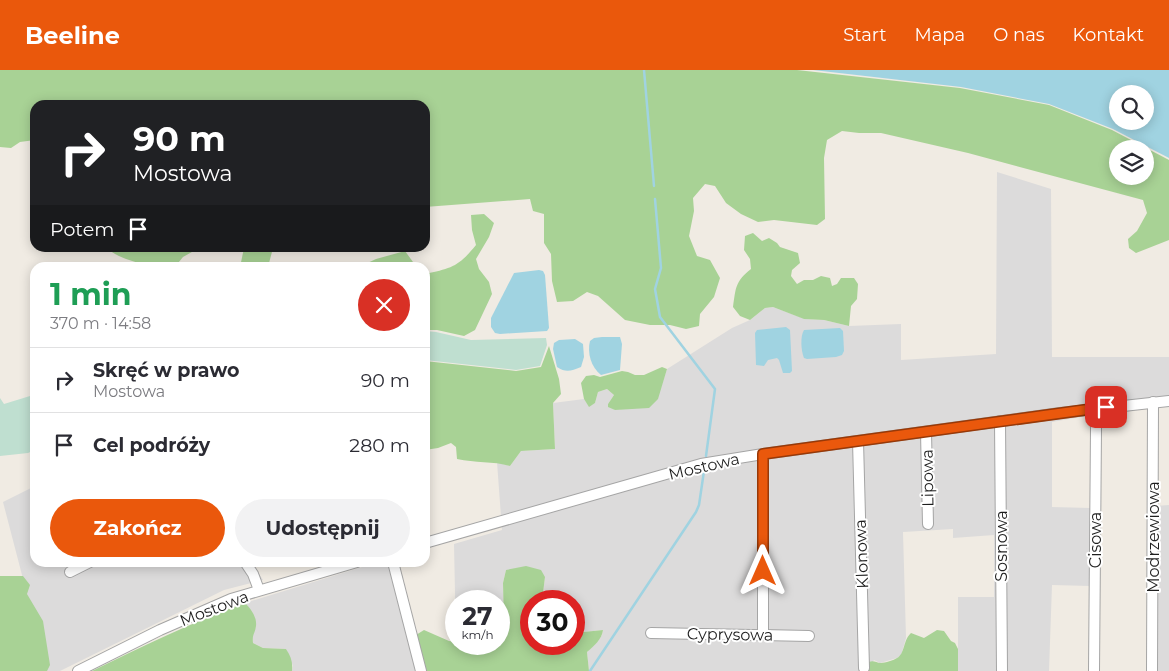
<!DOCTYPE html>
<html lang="pl">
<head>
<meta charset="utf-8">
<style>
	:root { --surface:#fff; --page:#f2f2f3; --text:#2b2b33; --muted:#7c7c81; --line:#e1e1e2; --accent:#ea580c }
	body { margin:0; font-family:Montserrat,sans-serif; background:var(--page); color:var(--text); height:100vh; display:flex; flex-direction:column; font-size:19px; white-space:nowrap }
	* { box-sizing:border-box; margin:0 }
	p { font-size:16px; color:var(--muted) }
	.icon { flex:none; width:28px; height:28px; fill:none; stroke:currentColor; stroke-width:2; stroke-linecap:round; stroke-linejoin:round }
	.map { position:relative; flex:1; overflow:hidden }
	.side { position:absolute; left:30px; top:192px; width:400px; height:305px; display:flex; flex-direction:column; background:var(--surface); border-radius:15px; box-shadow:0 2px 12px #0003 }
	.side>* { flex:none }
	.top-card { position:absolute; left:30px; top:30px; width:400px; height:152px; border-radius:15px; box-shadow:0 2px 12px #0003; background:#202124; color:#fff; overflow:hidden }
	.buttons { position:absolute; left:1109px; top:15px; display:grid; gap:10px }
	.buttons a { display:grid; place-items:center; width:45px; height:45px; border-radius:50%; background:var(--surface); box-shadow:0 2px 12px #0003; font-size:25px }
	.speed { position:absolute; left:445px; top:520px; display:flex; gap:10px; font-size:25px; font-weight:700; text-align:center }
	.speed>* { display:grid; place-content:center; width:65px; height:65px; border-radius:50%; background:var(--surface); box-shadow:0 2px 12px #0003; line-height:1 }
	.speed small { font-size:12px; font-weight:400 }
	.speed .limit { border:8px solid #d22; background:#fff; color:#111 }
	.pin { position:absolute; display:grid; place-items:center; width:42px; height:42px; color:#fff; margin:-21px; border-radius:10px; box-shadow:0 2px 8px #0006 }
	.me { position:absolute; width:55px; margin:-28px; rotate:0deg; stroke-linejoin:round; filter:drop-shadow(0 0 4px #0008) }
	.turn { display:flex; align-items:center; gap:18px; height:105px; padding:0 20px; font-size:22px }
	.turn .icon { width:65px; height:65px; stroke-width:2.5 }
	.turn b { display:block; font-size:35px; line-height:42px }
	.then { display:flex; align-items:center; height:48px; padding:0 20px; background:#0003; gap:10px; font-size:19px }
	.round { display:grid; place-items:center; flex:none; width:52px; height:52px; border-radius:26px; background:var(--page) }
	.summary { display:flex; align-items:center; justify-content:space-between; height:85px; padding:0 20px }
	h1 { font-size:30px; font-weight:700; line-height:38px; color:#1e9e55 }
	.primary-button { display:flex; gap:10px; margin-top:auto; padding:10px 20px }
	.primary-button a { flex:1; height:58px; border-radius:30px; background:var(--accent); color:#fff; font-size:20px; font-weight:700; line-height:58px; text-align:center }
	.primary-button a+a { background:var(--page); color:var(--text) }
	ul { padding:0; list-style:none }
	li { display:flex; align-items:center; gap:15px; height:65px; padding:0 20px; border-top:1px solid var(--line) }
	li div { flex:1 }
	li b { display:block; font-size:19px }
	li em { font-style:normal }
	header { display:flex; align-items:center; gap:30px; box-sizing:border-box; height:70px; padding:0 25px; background:var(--accent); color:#fff }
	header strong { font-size:24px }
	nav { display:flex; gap:28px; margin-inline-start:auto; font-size:18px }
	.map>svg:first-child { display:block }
	.residential { fill:#dcdbdb }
	.forest { fill:#a8d295; fill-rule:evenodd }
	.wetland { fill:#bfdfd0 }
	.water { fill:#a0d3e1; fill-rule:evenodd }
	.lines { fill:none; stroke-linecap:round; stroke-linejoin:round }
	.stream { stroke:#a0d3e1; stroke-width:2.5 }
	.minor-casing { stroke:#a5a5a5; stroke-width:12 }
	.minor { stroke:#fff; stroke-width:10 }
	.route-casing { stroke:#983908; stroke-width:12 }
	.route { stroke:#ea580c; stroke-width:9 }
	.labels { text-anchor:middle; stroke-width:4; stroke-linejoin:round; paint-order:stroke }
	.street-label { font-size:16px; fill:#1e1e1e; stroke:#fff }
</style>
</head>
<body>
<header>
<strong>Beeline</strong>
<nav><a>Start</a><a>Mapa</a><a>O nas</a><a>Kontakt</a></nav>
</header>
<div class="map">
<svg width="1169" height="601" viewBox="0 0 1169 601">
	<rect width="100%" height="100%" fill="#f0ebe3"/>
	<g class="residential">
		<path d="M 997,102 L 1051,119 L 1052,287 L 1169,287 L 1169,336 L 1103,343 L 1052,352 L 1052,437 L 1090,438 L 1091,516 L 1052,515 L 1049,601 L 958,601 L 958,527 L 994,527 L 994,465 L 953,468 L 953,459 L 903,462 L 906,568 L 903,579 L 901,585 L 897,588 L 880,593 L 874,590 L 868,601 L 589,601 L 587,582 L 597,572 L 602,565 L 603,560 L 574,563 L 574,531 L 542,531 L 545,507 L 506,500 L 503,513 L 504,559 L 499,567 L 499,531 L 456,531 L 456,572 L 454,474 L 502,460 L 497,392 L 510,396 L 521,381 L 555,379 L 553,333 L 584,329 L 589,336 L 595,333 L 598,322 L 607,319 L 614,325 L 608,334 L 615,340 L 628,338 L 661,317 L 667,299 L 732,258 L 750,250 L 765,238 L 773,237 L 805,249 L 824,250 L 849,256 L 901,254 L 901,290 L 996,284 Z"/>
		<path d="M 31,418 L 35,425 L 35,492 L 252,493 L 263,510 L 224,520 L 60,601 L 47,601 L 3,432 Z"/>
		<path d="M 1169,435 L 1169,601 L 1153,601 L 1155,436 Z"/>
		<path d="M 375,493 L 388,493 L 416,601 L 292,601 L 293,596 L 286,579 L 263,578 L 253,573 L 252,566 L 256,557 L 245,533 Z"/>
	</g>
	<g class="forest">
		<path d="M 0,0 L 797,0 L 960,18 L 1049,35 L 1112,60 L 1169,90 L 1169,170 L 1136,183 L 1129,178 L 1128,169 L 1137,161 L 1147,143 L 1143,130 L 968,83 L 881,63 L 859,63 L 842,61 L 827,70 L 824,88 L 825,149 L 817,155 L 774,150 L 758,152 L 741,144 L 726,133 L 715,116 L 705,114 L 693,128 L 694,141 L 689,166 L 697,186 L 710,190 L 720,208 L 714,227 L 700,244 L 699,256 L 686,259 L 670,255 L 650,255 L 625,250 L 598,226 L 587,222 L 573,231 L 557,232 L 552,211 L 551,184 L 544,173 L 544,144 L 533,141 L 530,129 L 425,137 L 425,35 L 35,35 L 35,70 L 20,72 L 11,78 L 0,77 ZM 1118,79 L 1145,79 L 1145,106 L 1118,106 Z"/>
		<path d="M 484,144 L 494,153 L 489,167 L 476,189 L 479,199 L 489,212 L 492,224 L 475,260 L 464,266 L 437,260 L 425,260 L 425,204 C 452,198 458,197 476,175 L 472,160 L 471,145 Z"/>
		<path d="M 753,163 L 762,171 L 769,168 L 777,173 L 780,177 L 798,183 L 800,193 L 792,200 L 791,206 L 797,214 L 804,210 L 813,210 L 821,206 L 830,208 L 832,216 L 837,214 L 841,208 L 854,208 L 858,214 L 857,229 L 851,236 L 849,256 L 824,250 L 804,249 L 773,237 L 765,238 L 750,250 L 740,246 L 733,237 C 736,217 735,212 751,199 L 750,189 L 744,180 L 745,166 Z"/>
		<path d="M 107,178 L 199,178 L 183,187 L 174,198 C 156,198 120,191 107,178 Z"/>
		<path d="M 244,178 L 273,178 L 268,197 L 240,197 Z"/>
		<path d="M 405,181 L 413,192 L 414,197 L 359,197 L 376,189 Z"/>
		<path d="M 549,276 L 559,309 L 561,324 L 553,333 L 555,379 L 521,381 L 510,396 C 493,391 475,393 457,389 L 456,377 L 451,373 L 438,378 L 425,380 L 425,291 L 516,301 L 541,297 Z"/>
		<path d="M 662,297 L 667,299 L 658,329 L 649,338 L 615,340 L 608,337 L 608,334 L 614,325 L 607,319 L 598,322 L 595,333 L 589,337 L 584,329 L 581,313 L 586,306 L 594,305 L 600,307 L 622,301 L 628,302 L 635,305 L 644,305 Z"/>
		<path d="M 526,496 L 541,500 L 545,507 L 542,531 L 531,531 L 531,574 L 574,574 L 574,563 L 603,560 C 602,569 594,576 587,582 L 589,601 L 424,601 L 416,565 L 424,560 L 449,571 L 456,572 L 456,574 L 472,575 L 499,574 L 499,567 L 504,559 L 503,513 L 506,500 Z"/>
		<path d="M 0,506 L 23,506 L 30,515 L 27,524 L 43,551 L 50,595 L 47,601 L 0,601 Z"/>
		<path d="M 245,533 C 251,539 257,547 256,556 C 255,564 252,564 253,573 L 263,578 L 286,579 C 291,586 293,593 292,601 L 92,601 C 143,576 193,552 245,533 Z"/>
		<path d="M 937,560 L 944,561 L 951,571 L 955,573 L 958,579 L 958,601 L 868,601 L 869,592 C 874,590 876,593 881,593 C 885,593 894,590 897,588 C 905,584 903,570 911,563 L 924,568 Z"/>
	</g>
	<g class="wetland">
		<path d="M 425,261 L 436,262 L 471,270 L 546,268 L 547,275 L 540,296 L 516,300 L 425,290 Z"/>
		<path d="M 35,321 L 35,380 L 28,383 L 0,386 L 0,328 L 4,334 L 30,326 Z"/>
	</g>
	<g class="water">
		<path d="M 813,0 L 1169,0 L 1169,88 L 1113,59 L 1049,34 L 961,17 ZM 1118,24 L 1145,24 L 1145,51 L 1118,51 Z"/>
		<path d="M 539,200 L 543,201 L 545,205 L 549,258 L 547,261 L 500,264 L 495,263 L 491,257 L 491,248 L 514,203 Z"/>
		<path d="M 786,257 L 790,260 L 792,301 L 790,303 L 783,303 L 779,290 L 777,288 L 768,290 L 764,296 L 756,295 L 755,263 L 757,260 Z"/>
		<path d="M 840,258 L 843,261 L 844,281 L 842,285 L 836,287 L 807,289 L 804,288 C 801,281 800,266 804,260 Z"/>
		<path d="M 602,267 L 620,267 L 622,274 L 620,300 L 601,305 C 591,297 587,283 590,271 L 594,268 Z"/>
		<path d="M 575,269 L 583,274 L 584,287 L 581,297 C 571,301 566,303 557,297 L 553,279 L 554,273 L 559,270 Z"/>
	</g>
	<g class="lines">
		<g class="stream">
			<path d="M 644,0 L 654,116"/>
			<path d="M 655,129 L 661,198 L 655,219 L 660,247 L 715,319 L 706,386"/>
			<path d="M 590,601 L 696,442 L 699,435 L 704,401"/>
		</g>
		<defs>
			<g id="minor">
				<path d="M 1000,351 L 1002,601"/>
				<path d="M 926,362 L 928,454"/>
				<path d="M 858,371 L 864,598"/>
				<path d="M 763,384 L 763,564"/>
				<path d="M 425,473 L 701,394 L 763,384 L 1060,343 L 1169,331"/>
				<path d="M 245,492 L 253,504 L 259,520"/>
				<path d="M 393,492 L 421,601"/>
				<path d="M 70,502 L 90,492"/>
				<path d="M 651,563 L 809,566"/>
				<path d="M 78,601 L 160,560 L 231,529 L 357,492"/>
				<path d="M 1094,601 L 1096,358 L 1094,338"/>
				<path d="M 1152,601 L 1153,332"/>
			</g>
		</defs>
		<use href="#minor" class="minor-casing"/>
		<use href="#minor" class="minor"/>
	</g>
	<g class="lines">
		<defs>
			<path id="route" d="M 763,501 L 763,384 L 1106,337"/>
		</defs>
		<use href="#route" class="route-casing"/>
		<use href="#route" class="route"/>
	</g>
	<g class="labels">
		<g class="street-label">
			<text transform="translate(704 396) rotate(-13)" y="6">Mostowa</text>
			<text transform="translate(927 408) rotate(-91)" y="6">Lipowa</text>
			<text transform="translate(1153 467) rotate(-90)" y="6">Modrzewiowa</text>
			<text transform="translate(1095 470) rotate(-90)" y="6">Cisowa</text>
			<text transform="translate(1001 476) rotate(-90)" y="6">Sosnowa</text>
			<text transform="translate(861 484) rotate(-92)" y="6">Klonowa</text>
			<text transform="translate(214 538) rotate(-21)" y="6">Mostowa</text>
			<text transform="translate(730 564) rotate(1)" y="6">Cyprysowa</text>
		</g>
	</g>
</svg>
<div class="buttons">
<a><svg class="icon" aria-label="search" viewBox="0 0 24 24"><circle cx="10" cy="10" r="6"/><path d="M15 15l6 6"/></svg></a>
<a><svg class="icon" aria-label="layers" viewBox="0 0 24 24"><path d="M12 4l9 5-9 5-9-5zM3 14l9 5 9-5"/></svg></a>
</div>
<div class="speed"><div>27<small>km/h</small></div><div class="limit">30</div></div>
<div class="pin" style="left:1106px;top:337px;background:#d93025"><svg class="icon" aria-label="arrive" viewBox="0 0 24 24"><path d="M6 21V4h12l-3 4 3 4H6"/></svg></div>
<svg class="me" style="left:763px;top:501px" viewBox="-20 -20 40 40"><path d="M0-17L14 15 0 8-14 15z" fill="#ea580c" stroke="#fff" stroke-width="4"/></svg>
<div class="top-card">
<div class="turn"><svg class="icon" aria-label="right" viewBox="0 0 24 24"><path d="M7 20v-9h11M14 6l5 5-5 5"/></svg><div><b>90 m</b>Mostowa</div></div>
<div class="then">Potem<svg class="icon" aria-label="arrive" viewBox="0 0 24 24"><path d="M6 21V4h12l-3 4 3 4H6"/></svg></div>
</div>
<section class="side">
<div class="summary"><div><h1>1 min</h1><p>370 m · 14:58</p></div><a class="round" style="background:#d93025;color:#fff"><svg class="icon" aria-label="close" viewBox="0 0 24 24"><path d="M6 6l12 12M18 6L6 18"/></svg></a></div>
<ul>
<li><svg class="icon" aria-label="right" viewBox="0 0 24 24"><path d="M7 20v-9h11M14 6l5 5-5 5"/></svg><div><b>Skręć w prawo</b><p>Mostowa</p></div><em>90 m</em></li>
<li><svg class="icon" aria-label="arrive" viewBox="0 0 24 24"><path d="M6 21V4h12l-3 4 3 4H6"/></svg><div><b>Cel podróży</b></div><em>280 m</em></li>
</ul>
<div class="primary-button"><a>Zakończ</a><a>Udostępnij</a></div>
</section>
</div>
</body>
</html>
